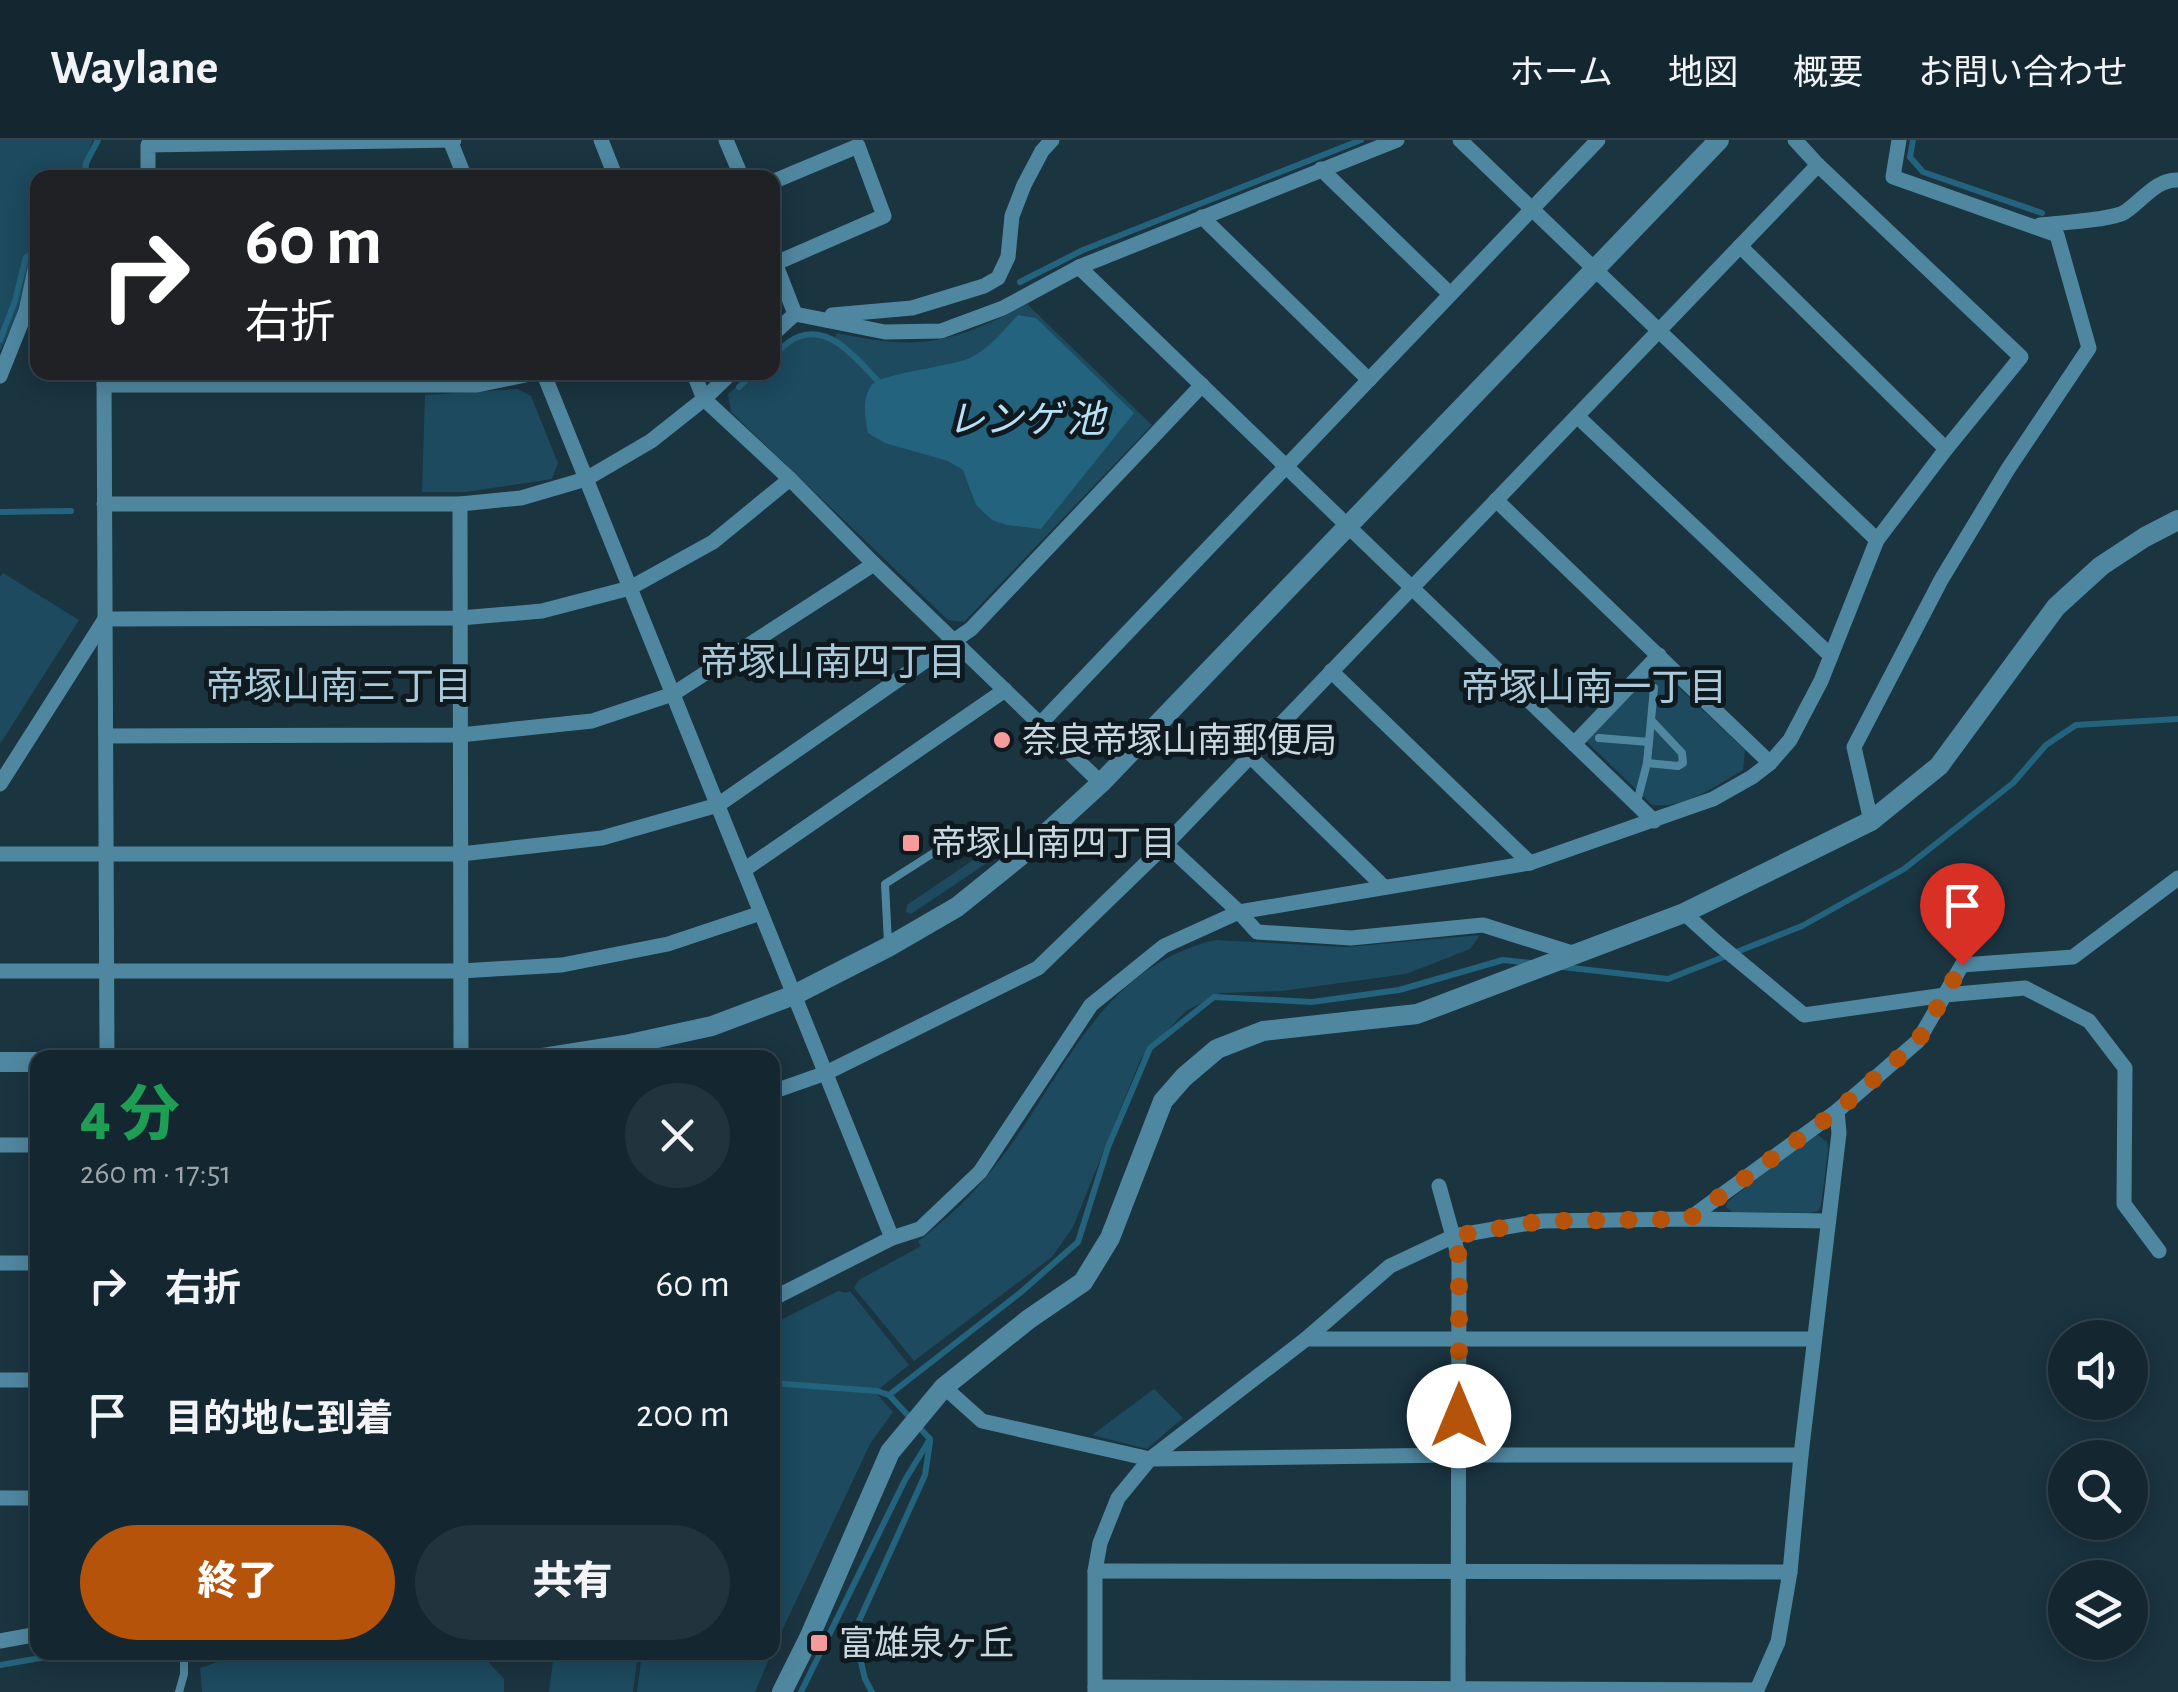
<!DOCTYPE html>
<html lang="ja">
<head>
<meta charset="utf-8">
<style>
	:root { --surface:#142730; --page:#21333c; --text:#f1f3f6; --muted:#9da5ab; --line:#33444c; --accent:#b45309 }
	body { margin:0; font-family:"Alegreya Sans","Noto Sans JP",sans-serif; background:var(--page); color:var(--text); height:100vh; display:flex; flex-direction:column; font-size:38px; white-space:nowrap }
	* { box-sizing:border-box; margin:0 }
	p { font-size:32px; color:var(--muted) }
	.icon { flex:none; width:55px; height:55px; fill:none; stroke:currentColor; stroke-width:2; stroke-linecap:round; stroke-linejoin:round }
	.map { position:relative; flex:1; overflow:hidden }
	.panel { position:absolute; left:30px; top:910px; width:750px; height:610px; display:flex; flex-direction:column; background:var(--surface); border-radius:20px; box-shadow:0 5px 25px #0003,0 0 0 2px var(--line) }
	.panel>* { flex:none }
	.guide { position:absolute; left:30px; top:30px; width:750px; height:210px; border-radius:20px; box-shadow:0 5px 25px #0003,0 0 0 2px var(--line); background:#202124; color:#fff; overflow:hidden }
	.fabs { position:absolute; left:2048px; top:1180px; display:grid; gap:20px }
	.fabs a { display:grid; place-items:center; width:100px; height:100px; border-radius:50%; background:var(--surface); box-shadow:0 5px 25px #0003,0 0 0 2px var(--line); font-size:50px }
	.pin { position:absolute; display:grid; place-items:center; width:85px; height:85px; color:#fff; margin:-102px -42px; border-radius:50% 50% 50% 0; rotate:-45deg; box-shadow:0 0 10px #0007 }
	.pin .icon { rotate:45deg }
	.me { position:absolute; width:110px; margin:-55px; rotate:0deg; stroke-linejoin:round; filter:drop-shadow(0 0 8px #0008) }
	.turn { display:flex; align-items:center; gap:35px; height:210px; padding:0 50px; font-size:45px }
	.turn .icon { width:130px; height:130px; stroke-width:2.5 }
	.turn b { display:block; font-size:70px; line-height:85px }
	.round { display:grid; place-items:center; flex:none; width:105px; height:105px; border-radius:52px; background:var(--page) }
	.headline { display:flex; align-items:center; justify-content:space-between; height:170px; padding:0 50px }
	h1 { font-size:60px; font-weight:800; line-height:75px; color:#1e9e55 }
	.button { display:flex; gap:20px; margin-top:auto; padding:20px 50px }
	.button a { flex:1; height:115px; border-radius:60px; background:var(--accent); color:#fff; font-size:40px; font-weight:800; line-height:115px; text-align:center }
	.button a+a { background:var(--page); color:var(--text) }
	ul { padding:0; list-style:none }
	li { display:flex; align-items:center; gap:30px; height:130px; padding:0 50px }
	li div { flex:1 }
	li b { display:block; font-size:38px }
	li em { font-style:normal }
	header { display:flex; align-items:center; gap:60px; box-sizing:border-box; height:140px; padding:0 50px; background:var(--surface); border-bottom:2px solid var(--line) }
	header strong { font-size:48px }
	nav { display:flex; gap:55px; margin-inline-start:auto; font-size:35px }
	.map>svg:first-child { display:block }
	.green { fill:#1d4a5e }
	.water { fill:#24637d }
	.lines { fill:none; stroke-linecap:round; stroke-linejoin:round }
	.stream { stroke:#24637d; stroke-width:6 }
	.service { stroke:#5087a0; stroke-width:8 }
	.minor { stroke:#5087a0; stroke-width:15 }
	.tertiary { stroke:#5087a0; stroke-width:20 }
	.route { stroke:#b45309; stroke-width:18; stroke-dasharray:0 32.4 }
	.poi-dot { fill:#f59b9b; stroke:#0f1a20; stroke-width:4 }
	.labels { text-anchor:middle; stroke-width:10; stroke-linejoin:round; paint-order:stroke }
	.poi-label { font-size:35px; fill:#c9d8e0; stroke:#0f1a20; text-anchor:start }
	.water-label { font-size:38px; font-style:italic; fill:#b8e0f4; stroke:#0f1a20 }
	.neighbourhood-label { font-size:38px; fill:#accad9; stroke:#0f1a20 }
</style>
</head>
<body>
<header>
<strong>Waylane</strong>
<nav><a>ホーム</a><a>地図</a><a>概要</a><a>お問い合わせ</a></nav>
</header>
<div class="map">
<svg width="2178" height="1552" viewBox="0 0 2178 1552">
	<rect width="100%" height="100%" fill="#1a3440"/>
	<g class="green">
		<path d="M 0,0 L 93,0 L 90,7 L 86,37 L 38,38 L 37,116 L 29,120 L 21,168 L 0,211 Z"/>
		<path d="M 1027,164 L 1152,285 L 964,482 L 948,480 L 731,272 L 728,254 L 752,233 L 772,232 L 773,213 C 797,191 802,187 835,197 L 837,193 C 920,211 952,204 1027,164 Z"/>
		<path d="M 517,249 L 531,256 L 558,323 L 552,339 L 466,352 L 422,352 L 425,255 Z"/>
		<path d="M 3,433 L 79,480 L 0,604 L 0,437 Z"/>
		<path d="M 1657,527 L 1745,610 L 1743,630 C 1715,646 1685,669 1652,665 L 1586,601 Z"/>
		<path d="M 982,714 L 989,718 L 987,723 L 911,774 L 906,772 L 907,765 Z"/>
		<path d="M 1480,795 L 1470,809 L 1406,834 L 1282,851 L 1220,853 L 1186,871 L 1141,918 L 1073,1087 L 1052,1117 L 914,1221 L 854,1148 L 859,1140 L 921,1106 L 918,1101 C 947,1079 973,1055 995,1026 C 1063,941 1096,829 1215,800 L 1347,807 Z"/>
		<path d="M 1818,995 L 1827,1002 L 1828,1010 L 1821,1066 L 1818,1071 L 1810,1073 L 1732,1072 L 1726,1067 L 1727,1062 L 1812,996 Z"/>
		<path d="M 838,1151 L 846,1153 L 850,1151 L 909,1225 L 875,1252 L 893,1272 L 870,1304 L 772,1512 L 773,1184 Z"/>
		<path d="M 1154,1249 L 1183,1278 L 1147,1309 L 1092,1295 Z"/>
		<path d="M 772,1512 L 755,1552 L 637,1552 L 642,1513 Z"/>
		<path d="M 244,1513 L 480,1513 L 504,1539 L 504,1552 L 202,1552 L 200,1528 Z"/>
		<path d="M 554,1513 L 638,1513 L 633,1552 L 549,1552 Z"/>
	</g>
	<path class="water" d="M 1018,175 L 1036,178 L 1134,273 L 1041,389 L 1007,385 L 992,380 L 976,365 L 963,330 L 948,321 L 885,303 L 868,293 C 865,279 862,259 871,246 C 880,233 950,227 970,218 C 989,209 1004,190 1018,175 Z"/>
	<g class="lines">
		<g class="stream">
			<path d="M 1913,0 L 1910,17 L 1923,32 L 2042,73"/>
			<path d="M 85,38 L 86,23 L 98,0"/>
			<path d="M 1020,142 L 1083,110 L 1361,0"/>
			<path d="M 0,200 L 15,161 L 26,117 L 38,112"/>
			<path d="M 772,217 C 780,210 788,200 798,197 C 831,184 857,220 878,241"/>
			<path d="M 739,247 L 755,232"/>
			<path d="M 0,372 L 71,371"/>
			<path d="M 1563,827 L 1668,839 L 1802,786 L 1904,729 L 2013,643 L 2046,605 L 2076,585 L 2178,579"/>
			<path d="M 772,1243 L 877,1251 L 889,1255"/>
			<path d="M 0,1525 L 75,1512"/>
			<path d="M 801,1552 L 905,1340 L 930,1299 L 889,1255 L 1020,1153 L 1078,1102 L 1108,1007 L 1150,908 L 1214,857 L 1312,862 L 1399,850 L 1503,820 L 1531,823"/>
			<path d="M 872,1552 L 865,1539 L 854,1492 L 925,1335 L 930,1302"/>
		</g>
		<g class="service">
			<path d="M 1599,598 L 1649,602"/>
			<path d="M 1647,623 L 1678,626 L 1683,623 L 1682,613 L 1652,581"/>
			<path d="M 1637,662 L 1647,623 L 1654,548"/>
			<path d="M 888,803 L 885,744 L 971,689 L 1028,708"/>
			<path d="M 179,1552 L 184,1534 L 184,1516 L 197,1512"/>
		</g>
		<g class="minor">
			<path d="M 450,0 L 465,38"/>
			<path d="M 601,0 L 616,38"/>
			<path d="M 726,0 L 742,38"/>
			<path d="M 1460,0 L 1877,400"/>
			<path d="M 1321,29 L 1450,154"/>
			<path d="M 148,38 L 148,5 L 454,0"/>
			<path d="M 772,42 L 858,6 L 884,76 L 776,123"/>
			<path d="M 1202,77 L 1369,240"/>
			<path d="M 2040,85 C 2059,83 2112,80 2125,72 C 2143,60 2156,39 2178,40"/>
			<path d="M 1740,106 L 1946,309"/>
			<path d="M 772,115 L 795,174 L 772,195"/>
			<path d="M 1079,127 L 1654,681"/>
			<path d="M 795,174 L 885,192 L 941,191 L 1003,168 L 1079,127 L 1397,0"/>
			<path d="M 832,175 L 912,168 L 984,146 L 998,138 L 1008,117 L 1012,76 L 1024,45 L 1042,11 L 1052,0"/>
			<path d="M 104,232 L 107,918"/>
			<path d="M 543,232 L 892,1098"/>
			<path d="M 693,232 L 704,259 L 790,339 L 874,424 L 1101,643"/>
			<path d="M 0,236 L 26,171 L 35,129 L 38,129"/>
			<path d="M 104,245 L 477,245 L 540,232"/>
			<path d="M 1577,276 L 1831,516"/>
			<path d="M 1496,360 L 1770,623"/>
			<path d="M 104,364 L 460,364 L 521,358 L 586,339 L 651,301 L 704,259 L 732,232"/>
			<path d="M 460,364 L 461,918"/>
			<path d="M 1331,531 L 1530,723"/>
			<path d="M 1041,583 L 1598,0"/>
			<path d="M 106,596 L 460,595 L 592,581 L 673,554 L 874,424"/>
			<path d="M 1574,604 L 1659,515"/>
			<path d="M 1250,616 L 1383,746"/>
			<path d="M 0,644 L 105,479 L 460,478 L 542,471 L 630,448 L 713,402 L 790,339"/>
			<path d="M 1871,681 L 1854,607 L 1941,440 L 2008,329 L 2089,208 L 2057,95 L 1893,37 L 1899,0"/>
			<path d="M 1166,704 L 1239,772 L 1257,792 L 1351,798 L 1483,785 L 1572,813"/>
			<path d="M 0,714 L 461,714 L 602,698 L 718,665 L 971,489 L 1202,245"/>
			<path d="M 744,730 L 1005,550"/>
			<path d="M 1684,773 L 1716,802 L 1804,875 L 1945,855 L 2025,848 L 2089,881 L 2125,928 L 2124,1064 L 2159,1111"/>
			<path d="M 0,831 L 461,831 L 562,825 L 668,804 L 761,773"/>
			<path d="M 772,952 L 826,933 L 1038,828 L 1166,704 L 1818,25"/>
			<path d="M 1837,971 L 1918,901 L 1962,825 L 2073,817 L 2178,738"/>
			<path d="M 0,1005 L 38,1005"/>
			<path d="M 1439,1046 L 1459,1118 L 1458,1552"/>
			<path d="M 1690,1078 L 1837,971 L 1839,993 L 1801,1315 L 1790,1432 L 1778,1502 L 1756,1552"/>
			<path d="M 0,1123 L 38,1123"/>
			<path d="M 772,1159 L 892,1098 L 920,1089 L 980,1032 L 1091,865 L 1164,806 L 1239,772 L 1530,723 L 1713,659 L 1752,637 L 1770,623 L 1790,600 L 1821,541 L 1877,400 L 1946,309 L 2021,217 L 1818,25 L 1795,0"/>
			<path d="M 1306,1199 L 1814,1199"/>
			<path d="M 0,1240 L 38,1240"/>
			<path d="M 944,1247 L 982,1281 L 1150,1319 L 1459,1315 L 1801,1315"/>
			<path d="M 0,1358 L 38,1358"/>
			<path d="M 1095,1431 L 1790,1432"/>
			<path d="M 0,1501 L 38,1494"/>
			<path d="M 1095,1547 L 1757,1550"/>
			<path d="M 1095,1552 L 1095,1431 L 1100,1403 L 1118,1358 L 1150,1319 L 1306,1199 L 1390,1126 L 1454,1096 L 1542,1081 L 1689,1079 L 1828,1081"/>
		</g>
		<g class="tertiary">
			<path d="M 543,918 L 625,905 L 712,886 L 794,855 L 888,807 L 957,767 L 1029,709 L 1101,643 L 1719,0"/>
			<path d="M 0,922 L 38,922"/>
			<path d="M 782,1552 L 809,1498 L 890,1312 L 944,1247 L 1029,1179 L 1083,1142 L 1110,1098 L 1163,961 L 1184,937 L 1217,909 L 1263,891 L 1417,874 L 1684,773 L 1871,681 L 1939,626 L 2056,467 L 2101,426 L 2145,397 L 2178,380"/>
		</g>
	</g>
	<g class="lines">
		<path class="route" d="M 1459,1276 L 1459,1118 L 1454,1096 L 1542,1081 L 1689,1079 L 1837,971 L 1918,901 L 1962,825"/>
	</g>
	<g class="poi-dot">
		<circle cx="1002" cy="600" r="10"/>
		<rect x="901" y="693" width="20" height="20" rx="5"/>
		<rect x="809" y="1493" width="20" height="20" rx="5"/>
	</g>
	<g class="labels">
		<g class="poi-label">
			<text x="1022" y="612">奈良帝塚山南郵便局</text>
			<text x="931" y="715">帝塚山南四丁目</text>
			<text x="839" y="1515">富雄泉ヶ丘</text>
		</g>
		<g class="water-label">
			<text x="1026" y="292">レンゲ 池</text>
		</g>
		<g class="neighbourhood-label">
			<text x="833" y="535">帝塚山南四丁目</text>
			<text x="339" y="559">帝塚山南三丁目</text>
			<text x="1594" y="560">帝塚山南一丁目</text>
		</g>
	</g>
</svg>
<div class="fabs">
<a><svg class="icon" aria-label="sound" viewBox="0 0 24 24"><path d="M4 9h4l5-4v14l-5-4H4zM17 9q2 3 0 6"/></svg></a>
<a><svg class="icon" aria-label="search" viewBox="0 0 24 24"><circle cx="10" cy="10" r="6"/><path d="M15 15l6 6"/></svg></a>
<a><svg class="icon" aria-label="layers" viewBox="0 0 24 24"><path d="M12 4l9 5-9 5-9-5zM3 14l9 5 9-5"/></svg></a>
</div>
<div class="pin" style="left:1962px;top:825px;background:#d93025"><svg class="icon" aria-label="arrive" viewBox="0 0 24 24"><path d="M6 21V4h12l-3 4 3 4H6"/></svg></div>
<svg class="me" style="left:1459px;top:1276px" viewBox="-20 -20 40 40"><circle r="19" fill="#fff"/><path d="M0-13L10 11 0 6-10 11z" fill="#b45309"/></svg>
<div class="guide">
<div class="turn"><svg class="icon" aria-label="right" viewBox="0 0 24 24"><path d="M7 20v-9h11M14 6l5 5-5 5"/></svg><div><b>60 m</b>右折</div></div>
</div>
<section class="panel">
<div class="headline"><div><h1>4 分</h1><p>260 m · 17:51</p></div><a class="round"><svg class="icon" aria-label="close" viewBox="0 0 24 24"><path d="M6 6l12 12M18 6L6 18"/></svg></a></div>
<ul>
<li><svg class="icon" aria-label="right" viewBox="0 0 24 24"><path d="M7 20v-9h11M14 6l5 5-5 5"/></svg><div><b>右折</b></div><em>60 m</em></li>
<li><svg class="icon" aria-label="arrive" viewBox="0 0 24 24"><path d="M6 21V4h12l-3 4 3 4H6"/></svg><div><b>目的地に到着</b></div><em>200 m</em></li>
</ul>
<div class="button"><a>終了</a><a>共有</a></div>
</section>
</div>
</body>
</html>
